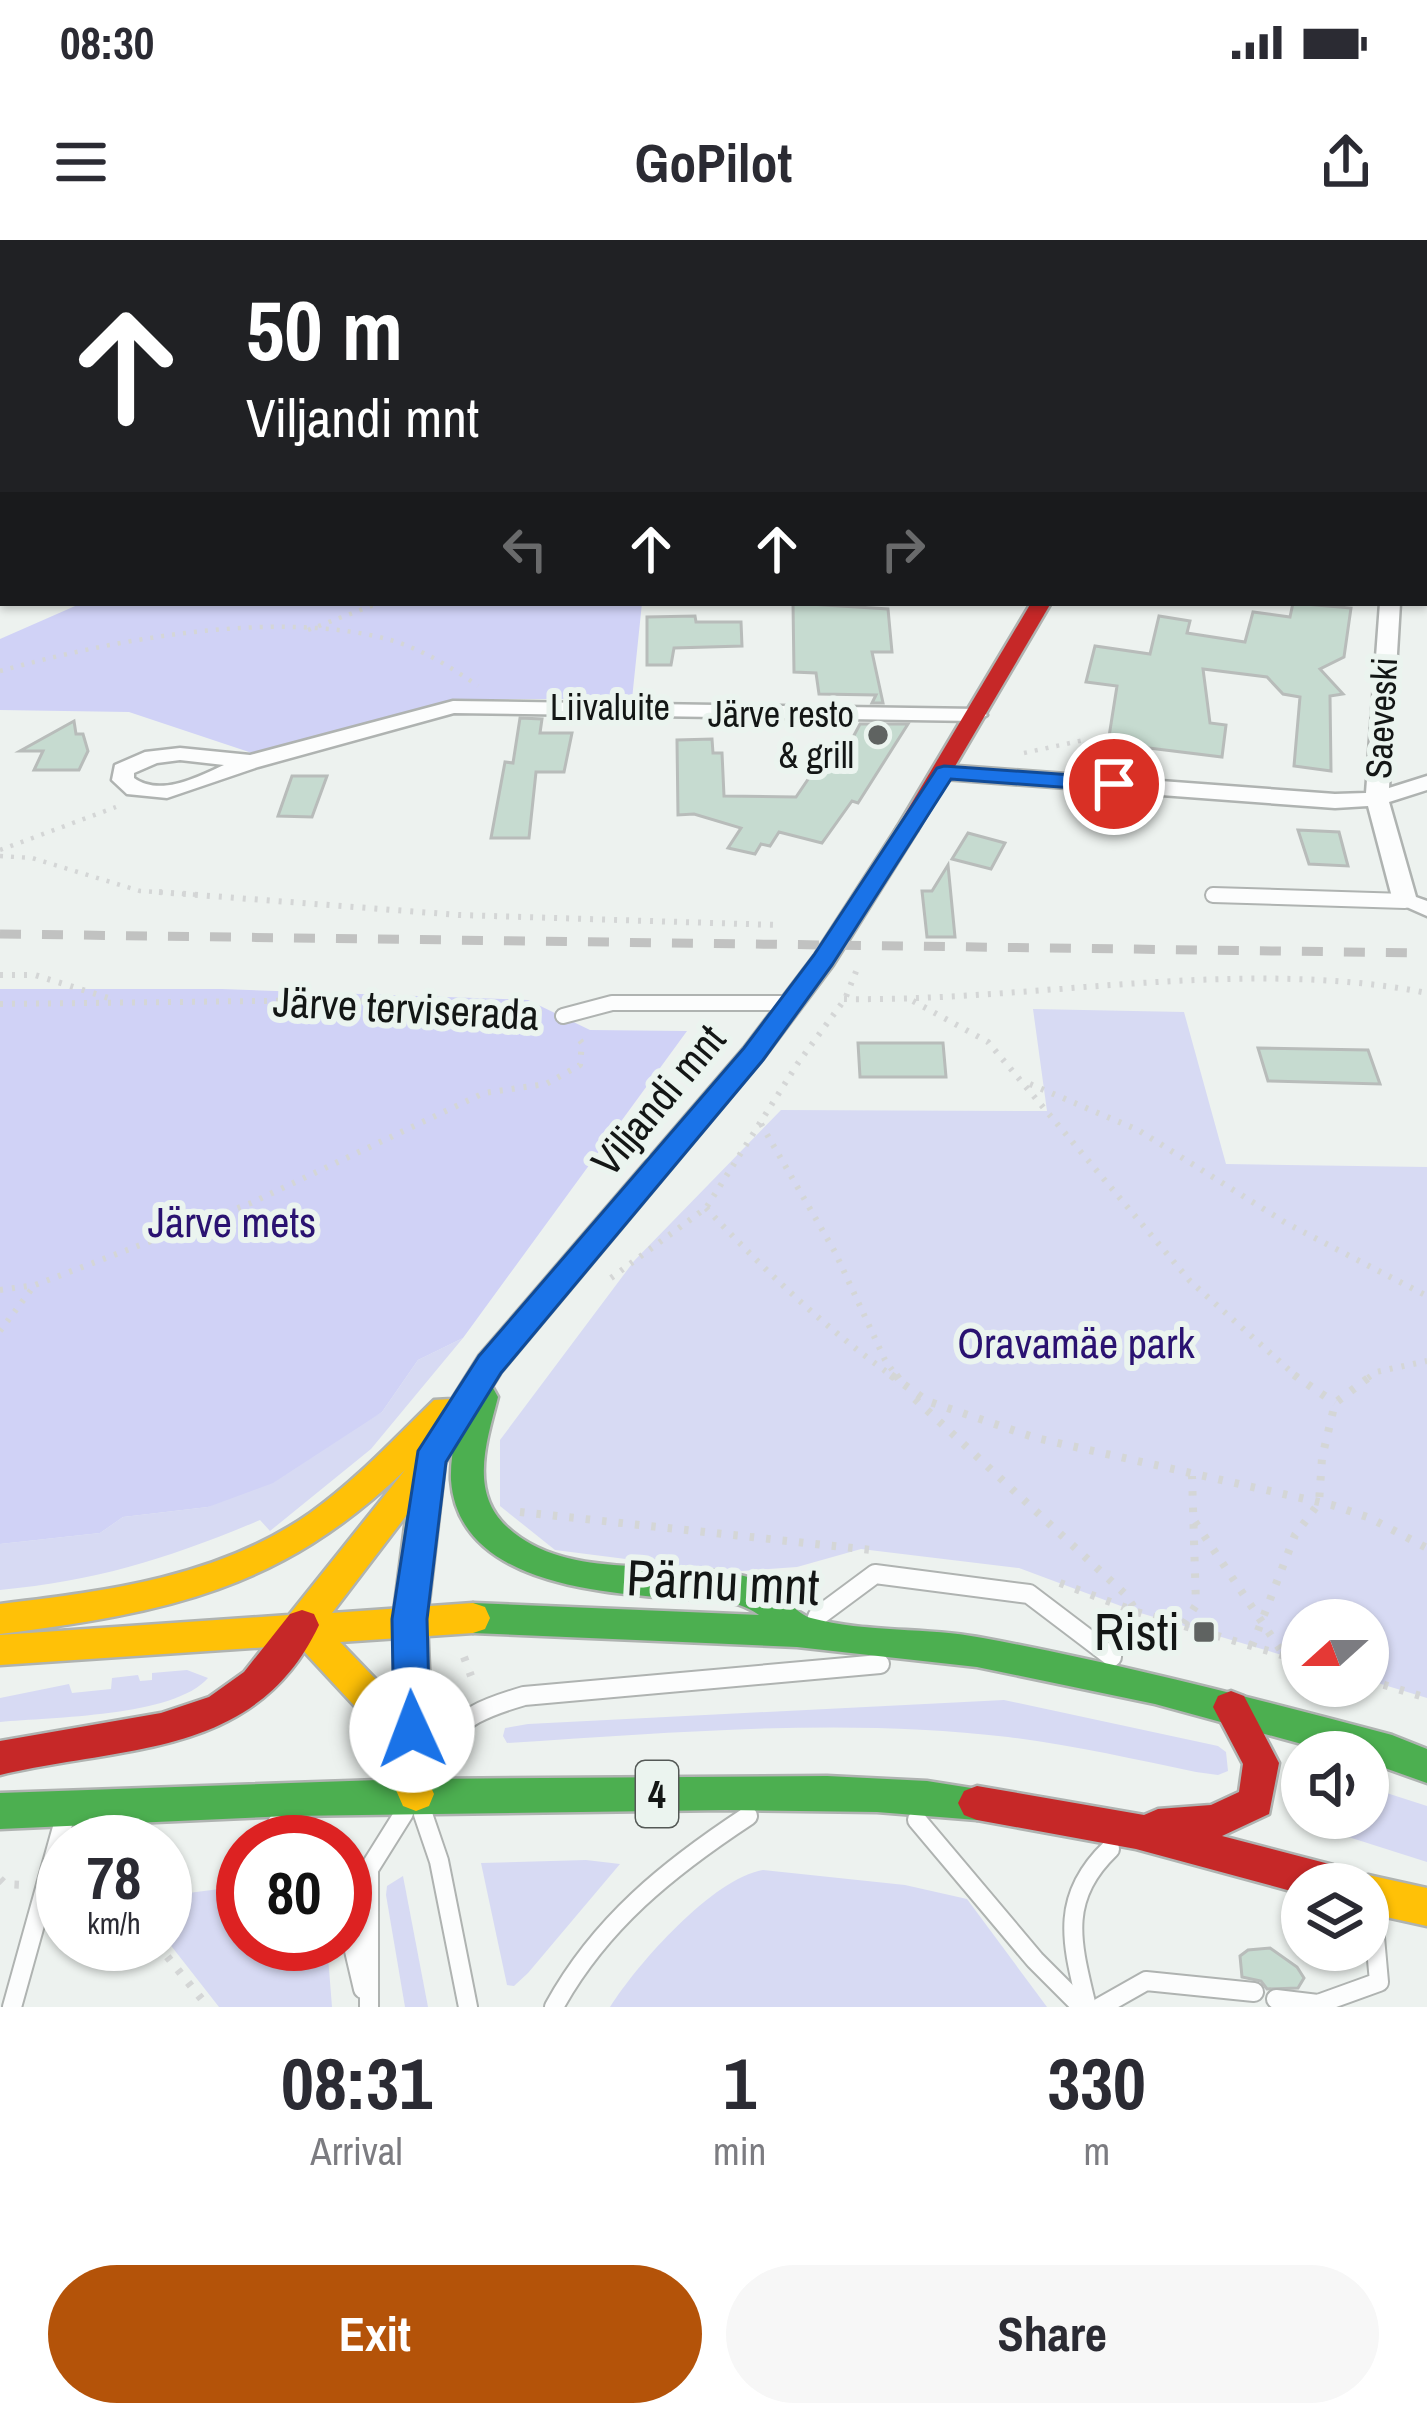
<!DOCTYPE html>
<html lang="en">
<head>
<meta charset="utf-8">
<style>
	:root { --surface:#fff; --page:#f7f7f7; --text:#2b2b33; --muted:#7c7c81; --accent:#b45309 }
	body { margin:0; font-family:"Archivo Narrow",sans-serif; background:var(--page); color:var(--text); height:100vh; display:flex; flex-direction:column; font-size:45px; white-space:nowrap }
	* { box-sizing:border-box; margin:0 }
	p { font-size:39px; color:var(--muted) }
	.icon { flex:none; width:66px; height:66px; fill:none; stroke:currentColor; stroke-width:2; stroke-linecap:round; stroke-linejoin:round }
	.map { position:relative; height:1767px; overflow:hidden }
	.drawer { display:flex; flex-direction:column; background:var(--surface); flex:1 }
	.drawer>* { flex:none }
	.banner { position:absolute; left:0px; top:0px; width:1428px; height:366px; box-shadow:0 3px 9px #0004; background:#202124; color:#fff; overflow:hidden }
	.needle { width:78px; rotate:249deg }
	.tools { position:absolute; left:1281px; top:1359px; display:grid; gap:24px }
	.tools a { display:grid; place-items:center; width:108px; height:108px; border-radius:50%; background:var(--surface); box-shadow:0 3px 9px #0004; font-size:60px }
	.speed { position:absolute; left:36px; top:1575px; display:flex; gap:24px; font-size:60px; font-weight:700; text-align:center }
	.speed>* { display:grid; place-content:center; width:156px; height:156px; border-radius:50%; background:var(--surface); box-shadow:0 3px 9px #0004; line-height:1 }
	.speed small { font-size:30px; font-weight:400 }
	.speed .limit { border:18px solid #d22; background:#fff; color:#111 }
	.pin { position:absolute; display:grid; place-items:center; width:102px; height:102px; color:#fff; margin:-51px; border:6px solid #fff; border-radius:50%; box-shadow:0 3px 12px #0007 }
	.me { position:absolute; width:132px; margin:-66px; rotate:358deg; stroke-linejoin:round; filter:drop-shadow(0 0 9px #0008) }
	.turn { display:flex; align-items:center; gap:42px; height:252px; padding:0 48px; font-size:54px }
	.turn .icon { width:156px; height:156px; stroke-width:2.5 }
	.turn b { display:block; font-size:84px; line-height:102px }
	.lanes { display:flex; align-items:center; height:114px; padding:0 48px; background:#0003; justify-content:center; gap:60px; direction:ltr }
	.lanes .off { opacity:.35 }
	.eta { display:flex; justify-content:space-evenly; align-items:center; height:204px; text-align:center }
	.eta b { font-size:72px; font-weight:800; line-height:84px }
	.cta { display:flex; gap:24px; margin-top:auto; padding:24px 48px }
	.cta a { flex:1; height:138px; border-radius:72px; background:var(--accent); color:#fff; font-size:48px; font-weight:800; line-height:138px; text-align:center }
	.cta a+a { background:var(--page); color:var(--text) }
	.status { display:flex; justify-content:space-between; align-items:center; height:84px; padding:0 60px; background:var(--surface); direction:ltr }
	.status svg { height:33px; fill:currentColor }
	header { display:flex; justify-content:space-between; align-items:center; height:156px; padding:0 48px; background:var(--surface); font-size:54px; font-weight:800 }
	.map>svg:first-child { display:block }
	.green { fill:#d7daf3 }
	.forest { fill:#d0d2f6 }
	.building { fill:#c6dbd0; stroke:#b8bcba; stroke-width:3 }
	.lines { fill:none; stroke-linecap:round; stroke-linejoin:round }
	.lane-far2-casing { stroke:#afb3b1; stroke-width:14 }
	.lane-far1-casing { stroke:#afb3b1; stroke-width:18 }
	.lane-casing { stroke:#afb3b1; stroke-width:22 }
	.street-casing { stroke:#afb3b1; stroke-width:5 }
	.fast-casing { stroke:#afb3b1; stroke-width:5 }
	.slow-casing { stroke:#afb3b1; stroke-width:5 }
	.jam-casing { stroke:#afb3b1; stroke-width:5 }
	.path-far3 { stroke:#d4d6d6; stroke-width:3; stroke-dasharray:1.5 6; stroke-linecap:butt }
	.path-far2 { stroke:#d4d6d6; stroke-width:4.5; stroke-dasharray:3 8; stroke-linecap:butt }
	.path-far1 { stroke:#d4d6d6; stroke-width:6; stroke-dasharray:3 9; stroke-linecap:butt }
	.path { stroke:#d4d6d6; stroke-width:8; stroke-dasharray:4.5 12; stroke-linecap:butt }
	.lane-far2 { stroke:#fcfdfd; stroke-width:10 }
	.lane-far1 { stroke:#fcfdfd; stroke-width:14 }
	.lane { stroke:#fcfdfd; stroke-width:18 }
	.street { fill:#fcfdfd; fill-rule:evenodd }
	.fast { fill:#4caf50; fill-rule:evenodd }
	.slow { fill:#ffc107; fill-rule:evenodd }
	.jam { fill:#c62828; fill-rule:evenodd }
	.rail { stroke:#c1c2c1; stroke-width:9; stroke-dasharray:21 21; stroke-linecap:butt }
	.route { fill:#1a73e8; stroke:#114b97; stroke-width:3 }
	.poi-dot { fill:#5f6361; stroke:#ebf4ef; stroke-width:4.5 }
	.labels { text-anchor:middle; stroke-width:12; stroke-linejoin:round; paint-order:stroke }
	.far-street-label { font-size:36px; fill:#131615; stroke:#ebf4ef }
	.far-poi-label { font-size:36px; fill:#131615; stroke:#ebf4ef; text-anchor:end }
	.shield { fill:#ebf4ef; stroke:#545956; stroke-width:3 }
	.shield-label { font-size:39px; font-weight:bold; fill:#131615 }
	.street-label { font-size:42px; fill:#131615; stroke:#ebf4ef }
	.park-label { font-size:42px; fill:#2a1271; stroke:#ebf4ef }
	.near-street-label { font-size:51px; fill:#131615; stroke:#ebf4ef }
	.near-poi-label { font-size:51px; fill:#131615; stroke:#ebf4ef; text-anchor:end }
</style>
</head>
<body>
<div class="status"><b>08:30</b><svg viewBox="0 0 49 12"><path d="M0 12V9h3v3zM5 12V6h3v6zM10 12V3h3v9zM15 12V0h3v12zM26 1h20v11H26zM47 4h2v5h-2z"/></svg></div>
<header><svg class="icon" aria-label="menu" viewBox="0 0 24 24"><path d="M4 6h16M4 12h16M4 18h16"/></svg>GoPilot<svg class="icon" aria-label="share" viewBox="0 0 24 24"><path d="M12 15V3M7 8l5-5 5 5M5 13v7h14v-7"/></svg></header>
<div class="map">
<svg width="1427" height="1767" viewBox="0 0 1427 1767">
	<rect width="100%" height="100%" fill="#edf2ef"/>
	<g class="green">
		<path d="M 1033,769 L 1184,772 L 1226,924 L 1427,927 L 1427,1458 L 1368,1440 L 1368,1380 L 1302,1380 L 1302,1421 L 1137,1372 L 1019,1328 L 861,1309 L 797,1327 L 728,1332 L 555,1310 L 500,1266 L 500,1200 L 634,1021 L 781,870 L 1047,871 Z"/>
		<path d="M 463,1098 L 371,1209 L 270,1291 L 260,1280 C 167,1319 100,1340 0,1350 L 0,1304 L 100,1293 L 123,1277 L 208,1267 L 382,1172 L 418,1120 Z"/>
		<path d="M 187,1430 L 208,1438 C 174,1477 51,1477 0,1482 L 0,1458 L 69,1444 L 72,1453 L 111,1449 L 112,1438 L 138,1435 L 140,1441 L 152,1440 L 152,1433 Z"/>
		<path d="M 1004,1460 L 1218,1506 L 1226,1512 L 1228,1531 L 1218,1535 L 1196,1532 C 1134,1519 1071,1505 1008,1497 C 842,1477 674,1493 507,1503 L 503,1496 L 505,1488 L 528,1484 Z"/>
		<path d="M 1368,1547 L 1427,1566 L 1427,1622 L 1317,1587 L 1315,1578 L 1368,1578 Z"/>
		<path d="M 586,1620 L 620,1624 L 528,1733 L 514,1746 L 507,1745 L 481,1623 Z"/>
		<path d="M 763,1630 L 905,1645 L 967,1659 L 1047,1767 L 610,1767 C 637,1724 713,1638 763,1630 Z"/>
		<path d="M 403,1636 L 428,1767 L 405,1767 L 386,1655 L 387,1646 Z"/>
		<path d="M 243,1646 L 243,1704 L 327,1704 L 332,1767 L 219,1767 L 165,1698 L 165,1656 Z"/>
	</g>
	<g class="forest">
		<path d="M 242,0 L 934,0 L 232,3 Z"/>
		<path d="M 82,363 L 642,363 L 632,459 L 454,459 L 255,514 L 129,472 L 0,470 L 0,399 Z"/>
		<path d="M 0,749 L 222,749 L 528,760 L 590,790 L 687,791 L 463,1098 L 418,1120 L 382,1172 L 273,1243 L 208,1267 L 123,1277 L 100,1293 L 0,1304 Z"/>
	</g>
	<g class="building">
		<path d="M 793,363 L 888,369 L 892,412 L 872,412 L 883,463 L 872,463 L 876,455 L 819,454 L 816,433 L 794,432 Z"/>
		<path d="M 1293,363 L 1351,368 L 1344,417 L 1320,429 L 1343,454 L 1330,456 L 1331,531 L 1294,526 L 1300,457 L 1283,454 L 1267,437 L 1203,429 L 1210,483 L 1226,485 L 1222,517 L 1108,503 L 1117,446 L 1086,442 L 1095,406 L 1150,414 L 1159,376 L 1190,381 L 1187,393 L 1245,402 L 1253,372 L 1290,377 Z"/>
		<path d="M 695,376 L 696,382 L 741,382 L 742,406 L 674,408 L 671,425 L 647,425 L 647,377 Z"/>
		<path d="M 520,478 L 542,479 L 540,493 L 572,493 L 564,532 L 536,532 L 529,598 L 491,598 L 505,522 L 513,523 Z"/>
		<path d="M 74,481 L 76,494 L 83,494 L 88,511 L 79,530 L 34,530 L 43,511 L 20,511 Z"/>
		<path d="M 860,484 L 908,484 L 858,563 L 852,561 L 822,603 L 779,592 L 770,606 L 761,604 L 755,614 L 728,608 L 741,588 L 694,574 L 678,575 L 677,500 L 712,499 L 713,513 L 722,513 L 724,556 L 796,557 L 817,526 L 825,527 L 832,516 L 842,518 Z"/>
		<path d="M 292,536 L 327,536 L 312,577 L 278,576 Z"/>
		<path d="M 1298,590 L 1339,592 L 1348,626 L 1309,624 Z"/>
		<path d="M 968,593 L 1005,603 L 991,629 L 952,619 Z"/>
		<path d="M 948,625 L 955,697 L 927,697 L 922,651 L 932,651 Z"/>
		<path d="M 858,803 L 943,803 L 946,837 L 860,837 Z"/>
		<path d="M 1258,808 L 1368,810 L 1380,844 L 1268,841 Z"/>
		<path d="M 1270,1708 L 1297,1727 L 1304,1738 L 1298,1748 L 1267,1749 L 1261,1741 L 1242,1737 L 1240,1716 L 1248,1710 Z"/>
	</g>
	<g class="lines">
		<defs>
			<path id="lane-far2" d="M 1213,655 L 1226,655"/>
			<g id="lane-far1">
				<path d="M 1213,655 L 1405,661"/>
				<path d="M 563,776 L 612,763 L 790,763"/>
			</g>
			<g id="lane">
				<path d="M 817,1377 L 875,1334 L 1029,1354 L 1112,1417"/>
				<path d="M 439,1511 C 456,1477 490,1466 524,1456 L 880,1424"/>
				<path d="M 423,1574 L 439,1621 L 468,1767"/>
				<path d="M 917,1580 L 1035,1720 L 1082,1767"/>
				<path d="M 277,1583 L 312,1602"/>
				<path d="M 345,1672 L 363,1749"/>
				<path d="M 1276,1759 L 1318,1764 L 1379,1742 L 1373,1675"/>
				<path d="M 12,1767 L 63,1584"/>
				<path d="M 369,1767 L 369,1629 L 404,1573"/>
				<path d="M 554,1767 C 600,1683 669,1628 748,1576"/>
				<path d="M 1087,1767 C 1072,1704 1058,1659 1110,1609"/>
				<path d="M 1100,1767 L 1146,1741 L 1254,1752"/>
			</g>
			<g id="street">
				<path d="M 1425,236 L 1427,236 L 1425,247 Z"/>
				<path d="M 1380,363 L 1400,363 L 1389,548 L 1427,536 L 1427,550 L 1389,562 L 1416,657 L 1427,661 L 1427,676 L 1393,661 L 1368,566 L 1335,568 L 944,539 L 933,532 L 944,525 L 1335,554 L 1366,553 Z"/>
				<path d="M 453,461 L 977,469 L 987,475 L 977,481 L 454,473 L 258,527 L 167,558 L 127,554 L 112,540 L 115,525 L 145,512 L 180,508 L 250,515 ZM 180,520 L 224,525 C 198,537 160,557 134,538 L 134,533 L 157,523 Z"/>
			</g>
			<g id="fast">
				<path d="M 482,1145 L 493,1148 L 498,1157 C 487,1200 469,1251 506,1286 C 567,1344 670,1317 744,1336 C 777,1344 794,1374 811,1378 C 866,1393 928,1387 983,1398 C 1122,1424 1256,1459 1392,1495 L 1427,1509 L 1427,1543 L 1368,1522 L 1368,1512 L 1331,1512 L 1155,1464 L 977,1427 L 797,1407 L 473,1393 L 461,1389 L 456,1378 L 461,1367 L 473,1363 L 759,1375 C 734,1356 700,1361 669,1358 C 592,1352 458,1341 451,1240 C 450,1211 459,1184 466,1157 L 471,1148 Z"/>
				<path d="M 429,1211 L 440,1215 L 445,1224 L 427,1379 L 433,1525 L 423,1539 L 827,1536 L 927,1541 L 990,1551 L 996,1563 L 990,1575 L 977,1580 L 877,1572 L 726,1570 L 288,1576 L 0,1589 L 0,1553 L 408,1539 L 397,1525 L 393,1379 L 413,1224 L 418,1215 Z"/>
			</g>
			<g id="slow">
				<path d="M 1408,0 L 1426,0 L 1406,3 Z"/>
				<path d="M 906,584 L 917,591 L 833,725 L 762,820 L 501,1132 L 441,1230 L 332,1373 L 473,1363 L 485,1367 L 490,1378 L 485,1389 L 473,1393 L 340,1402 L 389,1453 L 434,1554 L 429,1566 L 416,1571 L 403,1566 L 363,1475 L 298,1405 L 0,1425 L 0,1395 L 289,1375 L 405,1230 C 281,1350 165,1373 0,1394 L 0,1364 C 107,1351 219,1337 310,1273 C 355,1241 394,1199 434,1160 L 452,1159 L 479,1116 L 744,808 L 814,716 L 898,586 Z"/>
				<path d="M 1368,1635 L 1427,1648 L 1427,1686 L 1368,1673 L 1368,1644 L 1353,1644 Z"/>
			</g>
			<g id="jam">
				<path d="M 1031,363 L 1051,363 L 917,591 L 906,598 L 898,596 L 895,591 Z"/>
				<path d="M 302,1370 L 314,1374 L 319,1385 C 256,1519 123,1505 0,1535 L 0,1501 L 161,1473 L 209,1457 L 244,1432 L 290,1374 Z"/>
				<path d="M 1231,1451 L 1244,1456 L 1279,1523 L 1269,1574 L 1222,1596 L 1333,1625 L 1347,1631 L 1352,1644 L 1302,1644 L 1302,1654 L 1136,1609 L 977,1580 L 964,1575 L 958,1563 L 964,1551 L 977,1546 L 1144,1575 L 1158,1569 L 1211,1565 L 1239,1552 L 1243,1524 L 1213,1467 L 1218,1456 Z"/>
			</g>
		</defs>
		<use href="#lane-far2" class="lane-far2-casing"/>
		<use href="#lane-far1" class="lane-far1-casing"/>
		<use href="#lane" class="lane-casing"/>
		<use href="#street" class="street-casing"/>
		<use href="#fast" class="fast-casing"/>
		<use href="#slow" class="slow-casing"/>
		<use href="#jam" class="jam-casing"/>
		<g class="path-far3">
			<path d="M 209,3 L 219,0"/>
			<path d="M 960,3 L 964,0"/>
			<path d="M 1029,3 L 1037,0"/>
		</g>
		<g class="path-far2">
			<path d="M 308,390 L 379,363"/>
			<path d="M 0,431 C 112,400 273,369 387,399 C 420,408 451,427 478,446"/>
			<path d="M 1024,513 L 1084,500 L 1106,511"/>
			<path d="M 0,610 L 116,567"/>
			<path d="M 0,616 L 32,618 L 140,651 L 199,655"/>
		</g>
		<g class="path-far1">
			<path d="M 159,652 L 459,675 L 777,685"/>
			<path d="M 0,735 L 35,735 L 115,760"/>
			<path d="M 844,759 C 1033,762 1242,716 1427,753"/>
			<path d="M 913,761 L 988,802 L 1190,1041 L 1298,1138"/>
			<path d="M 0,764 L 347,760 L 542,773"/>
			<path d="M 1030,844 L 1138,890 L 1286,983 L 1427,1056"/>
			<path d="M 761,884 L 835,1012 L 885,1120 L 898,1138"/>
			<path d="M 706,968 C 764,1030 826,1089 895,1138"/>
			<path d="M 611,1038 L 706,968 L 798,823 L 845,759 L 859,724"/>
			<path d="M 0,1050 L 35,1045 L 251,963 L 484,853 L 546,844 L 580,825 L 582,803 L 575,794"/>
			<path d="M 0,1091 L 34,1046"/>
			<path d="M 1368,1138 L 1376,1132 L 1427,1121"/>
		</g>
		<g class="path">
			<path d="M 891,1135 L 927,1161 L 1036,1198 L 1332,1265 L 1370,1278 L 1427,1308"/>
			<path d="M 896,1135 L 903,1145"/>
			<path d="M 1294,1135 L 1335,1163"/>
			<path d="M 915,1159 L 1125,1354 L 1135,1369"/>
			<path d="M 520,1272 L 871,1310"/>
			<path d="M 1195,1282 L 1282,1412"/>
			<path d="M 1060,1343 L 1137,1372 L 1302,1421"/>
			<path d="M 1184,1384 L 1196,1365 L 1192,1236"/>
			<path d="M 1252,1406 L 1295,1295 L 1319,1263 L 1322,1218 L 1335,1163 L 1372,1135"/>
			<path d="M 464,1417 L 471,1436"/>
			<path d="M 1368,1440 L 1427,1458"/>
			<path d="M 0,1639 L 5,1644 L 24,1645"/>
			<path d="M 157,1704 L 208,1767"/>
		</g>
		<use href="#lane-far2" class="lane-far2"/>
		<use href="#lane-far1" class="lane-far1"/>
		<use href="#lane" class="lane"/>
		<use href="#street" class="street"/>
		<use href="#fast" class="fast"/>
		<use href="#slow" class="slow"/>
		<use href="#jam" class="jam"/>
		<path class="rail" d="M 0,694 L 1427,713"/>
	</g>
	<path class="route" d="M 944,526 L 1114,538 L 1126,544 L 1114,551 L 951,539 L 832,725 L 763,820 L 501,1133 L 446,1222 L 427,1379 L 430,1490 L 425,1501 L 412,1506 L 399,1501 L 394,1490 L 392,1379 L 418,1211 L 479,1116 L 744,808 L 814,715 L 937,528 Z"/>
	<g class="poi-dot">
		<circle cx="878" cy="495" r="12"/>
		<rect x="1192" y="1380" width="24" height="24" rx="6"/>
	</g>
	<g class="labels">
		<g class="far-street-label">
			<text x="610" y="480">Liivaluite</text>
			<text transform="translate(1381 478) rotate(-87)" y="13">Saeveski</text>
		</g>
		<g class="far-poi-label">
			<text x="854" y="487">Järve resto<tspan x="854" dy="41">&amp; grill</tspan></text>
		</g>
		<rect class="shield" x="636" y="1521" width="42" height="66" rx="9"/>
		<g class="shield-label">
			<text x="657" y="1568">4</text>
		</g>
		<g class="street-label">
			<text transform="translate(406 768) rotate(3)" y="15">Järve terviserada</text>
			<text transform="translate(658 860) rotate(-50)" y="15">Viljandi mnt</text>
		</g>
		<g class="park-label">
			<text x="232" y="997">Järve mets</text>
			<text x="1076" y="1118">Oravamäe park</text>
		</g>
		<g class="near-street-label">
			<text transform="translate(723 1342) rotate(3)" y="18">Pärnu mnt</text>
		</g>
		<g class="near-poi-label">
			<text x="1180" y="1410">Risti</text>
		</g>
	</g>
</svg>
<div class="tools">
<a><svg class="needle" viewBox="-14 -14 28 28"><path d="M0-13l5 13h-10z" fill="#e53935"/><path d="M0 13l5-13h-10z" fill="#7c7c81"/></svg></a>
<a><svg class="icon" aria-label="sound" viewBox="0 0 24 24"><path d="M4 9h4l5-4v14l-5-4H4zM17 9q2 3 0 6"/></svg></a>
<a><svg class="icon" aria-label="layers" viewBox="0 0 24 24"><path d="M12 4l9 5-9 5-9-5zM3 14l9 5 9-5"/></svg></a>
</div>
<div class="speed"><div>78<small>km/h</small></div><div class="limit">80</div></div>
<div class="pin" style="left:1114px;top:544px;background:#d93025"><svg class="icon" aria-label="arrive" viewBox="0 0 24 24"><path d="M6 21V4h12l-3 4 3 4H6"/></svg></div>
<svg class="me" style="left:412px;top:1490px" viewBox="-20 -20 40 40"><circle r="19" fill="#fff"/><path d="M0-13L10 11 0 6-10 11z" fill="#1a73e8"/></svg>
<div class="banner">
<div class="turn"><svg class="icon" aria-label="ahead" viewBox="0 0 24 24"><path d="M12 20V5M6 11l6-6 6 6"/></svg><div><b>50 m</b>Viljandi mnt</div></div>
<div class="lanes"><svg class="icon off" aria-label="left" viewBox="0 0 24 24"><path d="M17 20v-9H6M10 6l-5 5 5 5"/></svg><svg class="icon" aria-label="ahead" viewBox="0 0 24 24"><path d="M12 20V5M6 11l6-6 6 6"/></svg><svg class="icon" aria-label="ahead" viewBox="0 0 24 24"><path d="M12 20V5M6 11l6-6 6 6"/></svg><svg class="icon off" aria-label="right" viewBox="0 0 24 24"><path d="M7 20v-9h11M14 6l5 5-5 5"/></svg></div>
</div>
</div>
<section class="drawer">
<div class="eta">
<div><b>08:31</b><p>Arrival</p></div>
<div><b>1</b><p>min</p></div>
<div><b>330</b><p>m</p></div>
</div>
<div class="cta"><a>Exit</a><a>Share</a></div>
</section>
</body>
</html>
